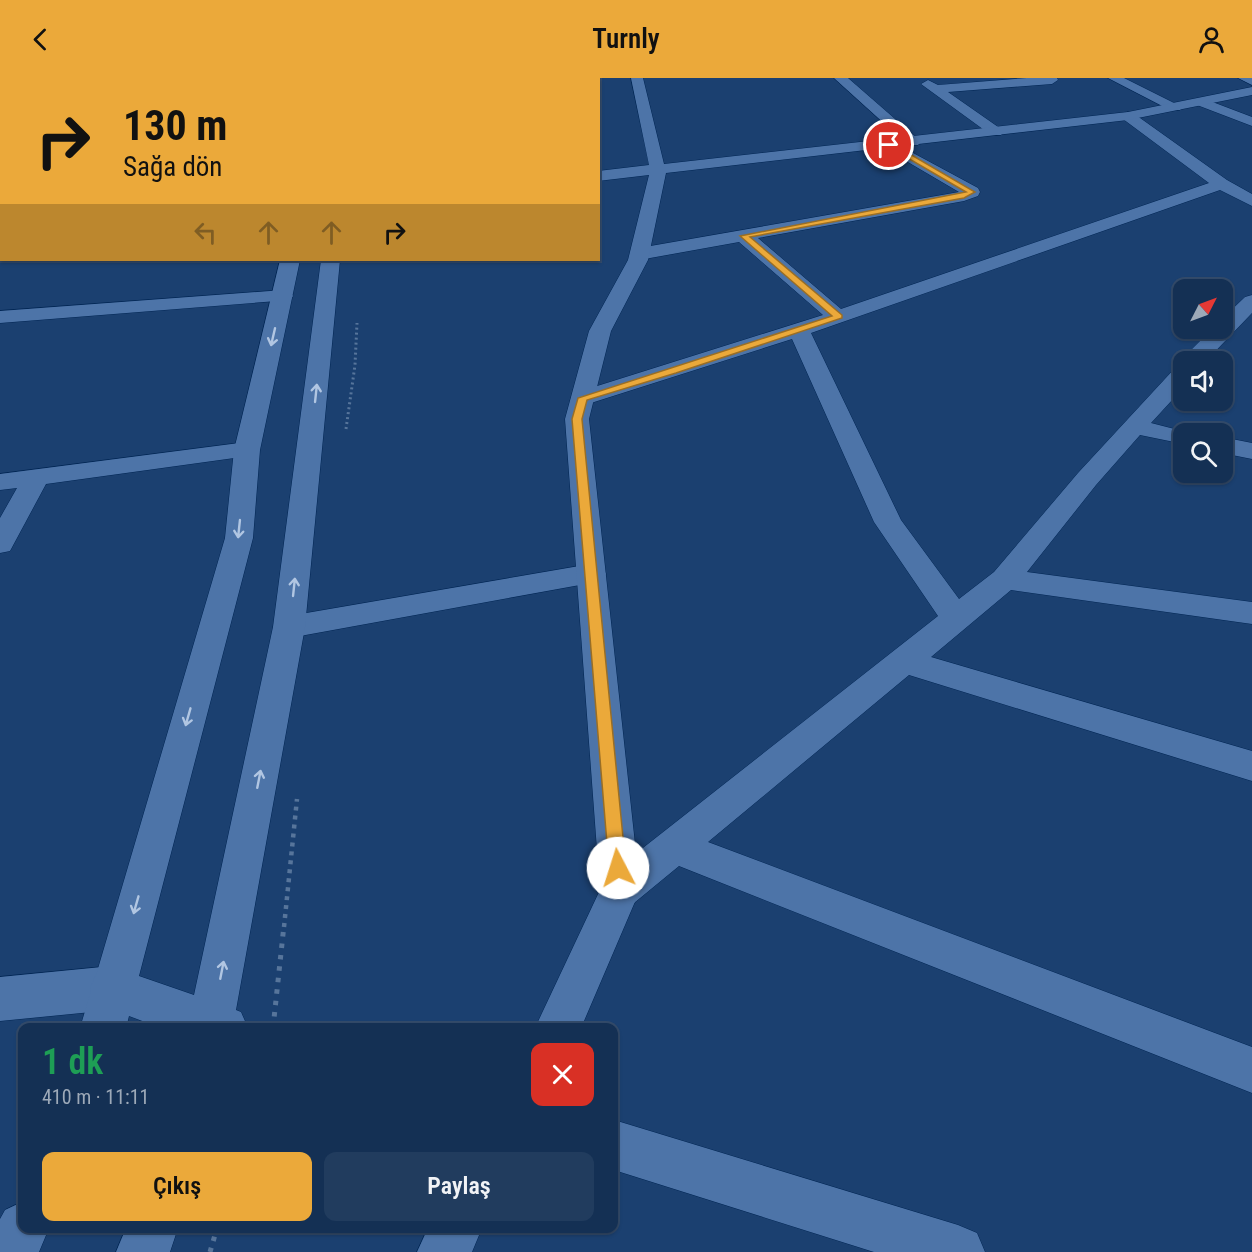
<!DOCTYPE html>
<html lang="tr">
<head>
<meta charset="utf-8">
<style>
	:root { --surface:#143054; --page:#213c5e; --text:#f1f3f6; --muted:#9da9b8; --line:#334b6b; --accent:#eba93a }
	body { margin:0; font-family:"Roboto Condensed",sans-serif; background:var(--page); color:var(--text); height:100vh; display:flex; flex-direction:column; font-size:22px; white-space:nowrap }
	* { box-sizing:border-box; margin:0 }
	p { font-size:20px; color:var(--muted) }
	.icon { flex:none; width:33px; height:33px; fill:none; stroke:currentColor; stroke-width:2; stroke-linecap:round; stroke-linejoin:round }
	.map { position:relative; flex:1; overflow:hidden }
	.details { position:absolute; left:18px; top:945px; width:600px; height:210px; display:flex; flex-direction:column; background:var(--surface); border-radius:12px; box-shadow:0 2px 4px #0004,0 0 0 2px var(--line) }
	.details>* { flex:none }
	.guide { position:absolute; left:0px; top:0px; width:600px; height:183px; box-shadow:0 2px 4px #0004,0 0 0 2px var(--line); background:#eba93a; color:#111; overflow:hidden }
	.needle { width:39px; rotate:48deg }
	.fabs { position:absolute; left:1173px; top:201px; display:grid; gap:12px }
	.fabs a { display:grid; place-items:center; width:60px; height:60px; border-radius:12px; background:var(--surface); box-shadow:0 2px 4px #0004,0 0 0 2px var(--line); font-size:30px }
	.pin { position:absolute; display:grid; place-items:center; width:51px; height:51px; color:#fff; margin:-26px; border:3px solid #fff; border-radius:50%; box-shadow:0 2px 6px #0007 }
	.me { position:absolute; width:66px; margin:-33px; rotate:355deg; stroke-linejoin:round; filter:drop-shadow(0 0 4px #0008) }
	.turn { display:flex; align-items:center; gap:21px; height:126px; padding:0 24px; font-size:27px }
	.turn .icon { width:78px; height:78px; stroke-width:2.5 }
	.turn b { display:block; font-size:42px; line-height:51px }
	.lanes { display:flex; align-items:center; height:57px; padding:0 24px; background:#0003; justify-content:center; gap:30px; direction:ltr }
	.lanes .off { opacity:.35 }
	.round { display:grid; place-items:center; flex:none; width:63px; height:63px; border-radius:12px; background:var(--page) }
	.overview { display:flex; align-items:center; justify-content:space-between; height:102px; padding:0 24px }
	h1 { font-size:36px; font-weight:600; line-height:45px; color:#1e9e55 }
	.button { display:flex; gap:12px; margin-top:auto; padding:12px 24px }
	.button a { flex:1; height:69px; border-radius:12px; background:var(--accent); color:#111; font-size:24px; font-weight:600; line-height:69px; text-align:center }
	.button a+a { background:var(--page); color:var(--text) }
	header { display:flex; justify-content:space-between; align-items:center; height:78px; padding:0 24px; background:var(--accent); color:#111; font-size:27px; font-weight:600 }
	.map>svg:first-child { display:block }
	.lines { fill:none; stroke-linecap:round; stroke-linejoin:round }
	.street-casing { stroke:#002553; stroke-width:1 }
	.secondary-casing { stroke:#002553; stroke-width:1 }
	.path-far2 { stroke:#57759b; stroke-width:3; stroke-dasharray:2 3; stroke-linecap:butt }
	.path-far1 { stroke:#57759b; stroke-width:4.5; stroke-dasharray:4 5; stroke-linecap:butt }
	.path { stroke:#57759b; stroke-width:5; stroke-dasharray:4.5 7; stroke-linecap:butt }
	.street { fill:#4d74a8; fill-rule:evenodd }
	.secondary { fill:#4d74a8; fill-rule:evenodd }
	.oneway { stroke:#b1c6e2 }
	.route { fill:#eba93a; stroke:#996e26; stroke-width:1.5 }
</style>
</head>
<body>
<header><svg class="icon" aria-label="back" viewBox="0 0 24 24"><path d="M15 5l-7 7 7 7"/></svg>Turnly<svg class="icon" aria-label="person" viewBox="0 0 24 24"><circle cx="12" cy="8" r="4"/><path d="M4 21q1-7 8-7t8 7"/></svg></header>
<div class="map">
<svg width="1252" height="1174" viewBox="0 0 1252 1174">
	<rect width="100%" height="100%" fill="#1b4070"/>
	<g class="lines">
		<defs>
			<g id="street">
				<path d="M 180,0 L 211,0 L 179,2 Z"/>
				<path d="M 834,0 L 848,0 L 918,61 L 921,64 L 918,67 L 908,67 Z"/>
				<path d="M 1027,0 L 1057,0 L 1058,2 L 1052,6 L 948,14 L 1001,51 L 1003,54 L 1001,57 L 991,57 L 921,6 L 928,2 L 938,7 Z"/>
				<path d="M 1108,0 L 1124,0 L 1182,29 L 1180,32 L 1170,32 Z"/>
				<path d="M 1238,0 L 1252,0 L 1252,7 Z"/>
				<rect x="0" y="10" width="2" height="8"/>
				<path d="M 1202,20 L 1252,39 L 1252,48 L 1197,27 L 1195,24 L 1197,21 Z"/>
				<path d="M 1128,34 L 1133,35 L 1227,102 L 1252,116 L 1252,128 L 1220,112 L 811,255 L 901,442 L 959,521 L 994,494 L 1078,395 L 1176,289 L 1183,287 L 1181,284 L 1184,279 L 1213,250 L 1222,250 L 1222,241 L 1245,219 L 1252,217 L 1252,235 L 1205,284 L 1184,284 L 1184,309 L 1151,345 L 1194,356 L 1184,356 L 1184,366 L 1140,357 L 1096,407 L 1027,494 L 1252,524 L 1252,546 L 1011,512 L 931,579 L 1252,673 L 1252,703 L 909,597 L 708,764 L 1252,969 L 1252,1015 L 679,788 L 634,825 L 620,831 L 606,825 L 600,812 L 606,799 L 938,538 L 874,444 L 792,261 L 591,325 L 583,327 L 575,325 L 571,320 L 575,315 L 823,237 L 739,164 L 639,182 L 632,180 L 630,176 L 632,172 L 639,170 L 959,114 L 884,70 L 881,67 L 889,62 L 978,110 L 980,114 L 978,118 L 964,123 L 758,160 L 841,231 L 1209,105 L 1123,41 L 1121,38 Z"/>
				<rect x="0" y="51" width="2" height="8"/>
				<path d="M 283,212 L 290,214 L 293,218 L 290,222 L 0,245 L 0,233 Z"/>
				<path d="M 1222,359 L 1252,365 L 1252,381 L 1222,375 Z"/>
				<path d="M 247,364 L 256,367 L 260,372 L 256,377 L 46,406 L 10,473 L 0,475 L 0,440 L 17,410 L 0,412 L 0,396 Z"/>
				<path d="M 591,486 L 602,489 L 606,496 L 602,503 L 289,560 L 278,557 L 273,549 L 278,541 L 289,538 Z"/>
				<path d="M 112,888 L 128,895 L 134,910 L 128,925 L 112,932 L 0,943 L 0,899 Z"/>
			</g>
			<g id="secondary">
				<rect x="297" y="0" width="12" height="2"/>
				<rect x="326" y="0" width="12" height="2"/>
				<path d="M 631,0 L 643,0 L 664,86 L 1128,34 L 1252,9 L 1252,17 L 1128,42 L 666,95 L 648,182 L 611,253 L 589,341 L 640,812 L 581,950 L 535,950 L 600,812 L 565,341 L 589,253 L 628,182 L 649,97 L 598,103 L 598,93 L 649,87 Z"/>
				<rect x="0" y="147" width="2" height="10"/>
				<path d="M 280,182 L 300,182 L 260,372 L 253,460 L 139,898 L 194,917 L 273,549 L 321,182 L 340,182 L 305,549 L 236,932 L 241,934 L 248,950 L 161,950 L 129,938 L 126,950 L 80,950 L 91,913 L 90,910 L 97,894 L 225,460 L 234,372 Z"/>
				<path d="M 614,1042 L 958,1147 L 977,1155 L 985,1174 L 874,1174 L 614,1092 Z"/>
				<path d="M 22,1124 L 22,1150 L 49,1150 L 39,1174 L 0,1174 L 0,1141 L 5,1132 Z"/>
				<path d="M 126,1150 L 178,1150 L 170,1174 L 116,1174 Z"/>
				<path d="M 428,1150 L 482,1150 L 472,1174 L 417,1174 Z"/>
			</g>
		</defs>
		<use href="#street" class="street-casing"/>
		<use href="#secondary" class="secondary-casing"/>
		<path class="path-far2" d="M 346,351 L 355,287 L 357,245"/>
		<path class="path-far1" d="M 284,849 L 297,721"/>
		<g class="path">
			<path d="M 273,950 L 284,847"/>
			<path d="M 210,1174 L 217,1150"/>
		</g>
		<use href="#street" class="street"/>
		<use href="#secondary" class="secondary"/>
	</g>
	<defs><path id="oneway-shaft" d="M-6 0H5M1.5-3L5.5 0L1.5 3" fill="none" stroke-width="1.6" stroke-linecap="round" stroke-linejoin="round" transform="scale(1.5)"/></defs>
	<g class="oneway">
		<use href="#oneway-shaft" transform="translate(273 259) rotate(103)"/>
		<use href="#oneway-shaft" transform="translate(316 315) rotate(-84)"/>
		<use href="#oneway-shaft" transform="translate(239 451) rotate(96)"/>
		<use href="#oneway-shaft" transform="translate(294 509) rotate(-84)"/>
		<use href="#oneway-shaft" transform="translate(188 639) rotate(106)"/>
		<use href="#oneway-shaft" transform="translate(259 701) rotate(-79)"/>
		<use href="#oneway-shaft" transform="translate(136 827) rotate(106)"/>
		<use href="#oneway-shaft" transform="translate(222 892) rotate(-79)"/>
	</g>
	<path class="route" d="M 887,65 L 891,65 L 975,114 L 964,120 L 750,159 L 842,237 L 842,240 L 676,295 L 587,322 L 582,341 L 626,790 L 624,795 L 618,797 L 612,795 L 609,790 L 572,341 L 578,320 L 832,238 L 740,158 L 966,114 L 887,68 Z"/>
</svg>
<div class="fabs">
<a><svg class="needle" viewBox="-14 -14 28 28"><path d="M0-13l5 13h-10z" fill="#e53935"/><path d="M0 13l5-13h-10z" fill="#9da9b8"/></svg></a>
<a><svg class="icon" aria-label="sound" viewBox="0 0 24 24"><path d="M4 9h4l5-4v14l-5-4H4zM17 9q2 3 0 6"/></svg></a>
<a><svg class="icon" aria-label="search" viewBox="0 0 24 24"><circle cx="10" cy="10" r="6"/><path d="M15 15l6 6"/></svg></a>
</div>
<div class="pin" style="left:889px;top:67px;background:#d93025"><svg class="icon" aria-label="arrive" viewBox="0 0 24 24"><path d="M6 21V4h12l-3 4 3 4H6"/></svg></div>
<svg class="me" style="left:618px;top:790px" viewBox="-20 -20 40 40"><circle r="19" fill="#fff"/><path d="M0-13L10 11 0 6-10 11z" fill="#eba93a"/></svg>
<div class="guide">
<div class="turn"><svg class="icon" aria-label="right" viewBox="0 0 24 24"><path d="M7 20v-9h11M14 6l5 5-5 5"/></svg><div><b>130 m</b>Sağa dön</div></div>
<div class="lanes"><svg class="icon off" aria-label="left" viewBox="0 0 24 24"><path d="M17 20v-9H6M10 6l-5 5 5 5"/></svg><svg class="icon off" aria-label="ahead" viewBox="0 0 24 24"><path d="M12 20V5M6 11l6-6 6 6"/></svg><svg class="icon off" aria-label="ahead" viewBox="0 0 24 24"><path d="M12 20V5M6 11l6-6 6 6"/></svg><svg class="icon" aria-label="right" viewBox="0 0 24 24"><path d="M7 20v-9h11M14 6l5 5-5 5"/></svg></div>
</div>
<section class="details">
<div class="overview"><div><h1>1 dk</h1><p>410 m · 11:11</p></div><a class="round" style="background:#d93025;color:#fff"><svg class="icon" aria-label="close" viewBox="0 0 24 24"><path d="M6 6l12 12M18 6L6 18"/></svg></a></div>
<div class="button"><a>Çıkış</a><a>Paylaş</a></div>
</section>
</div>
</body>
</html>
